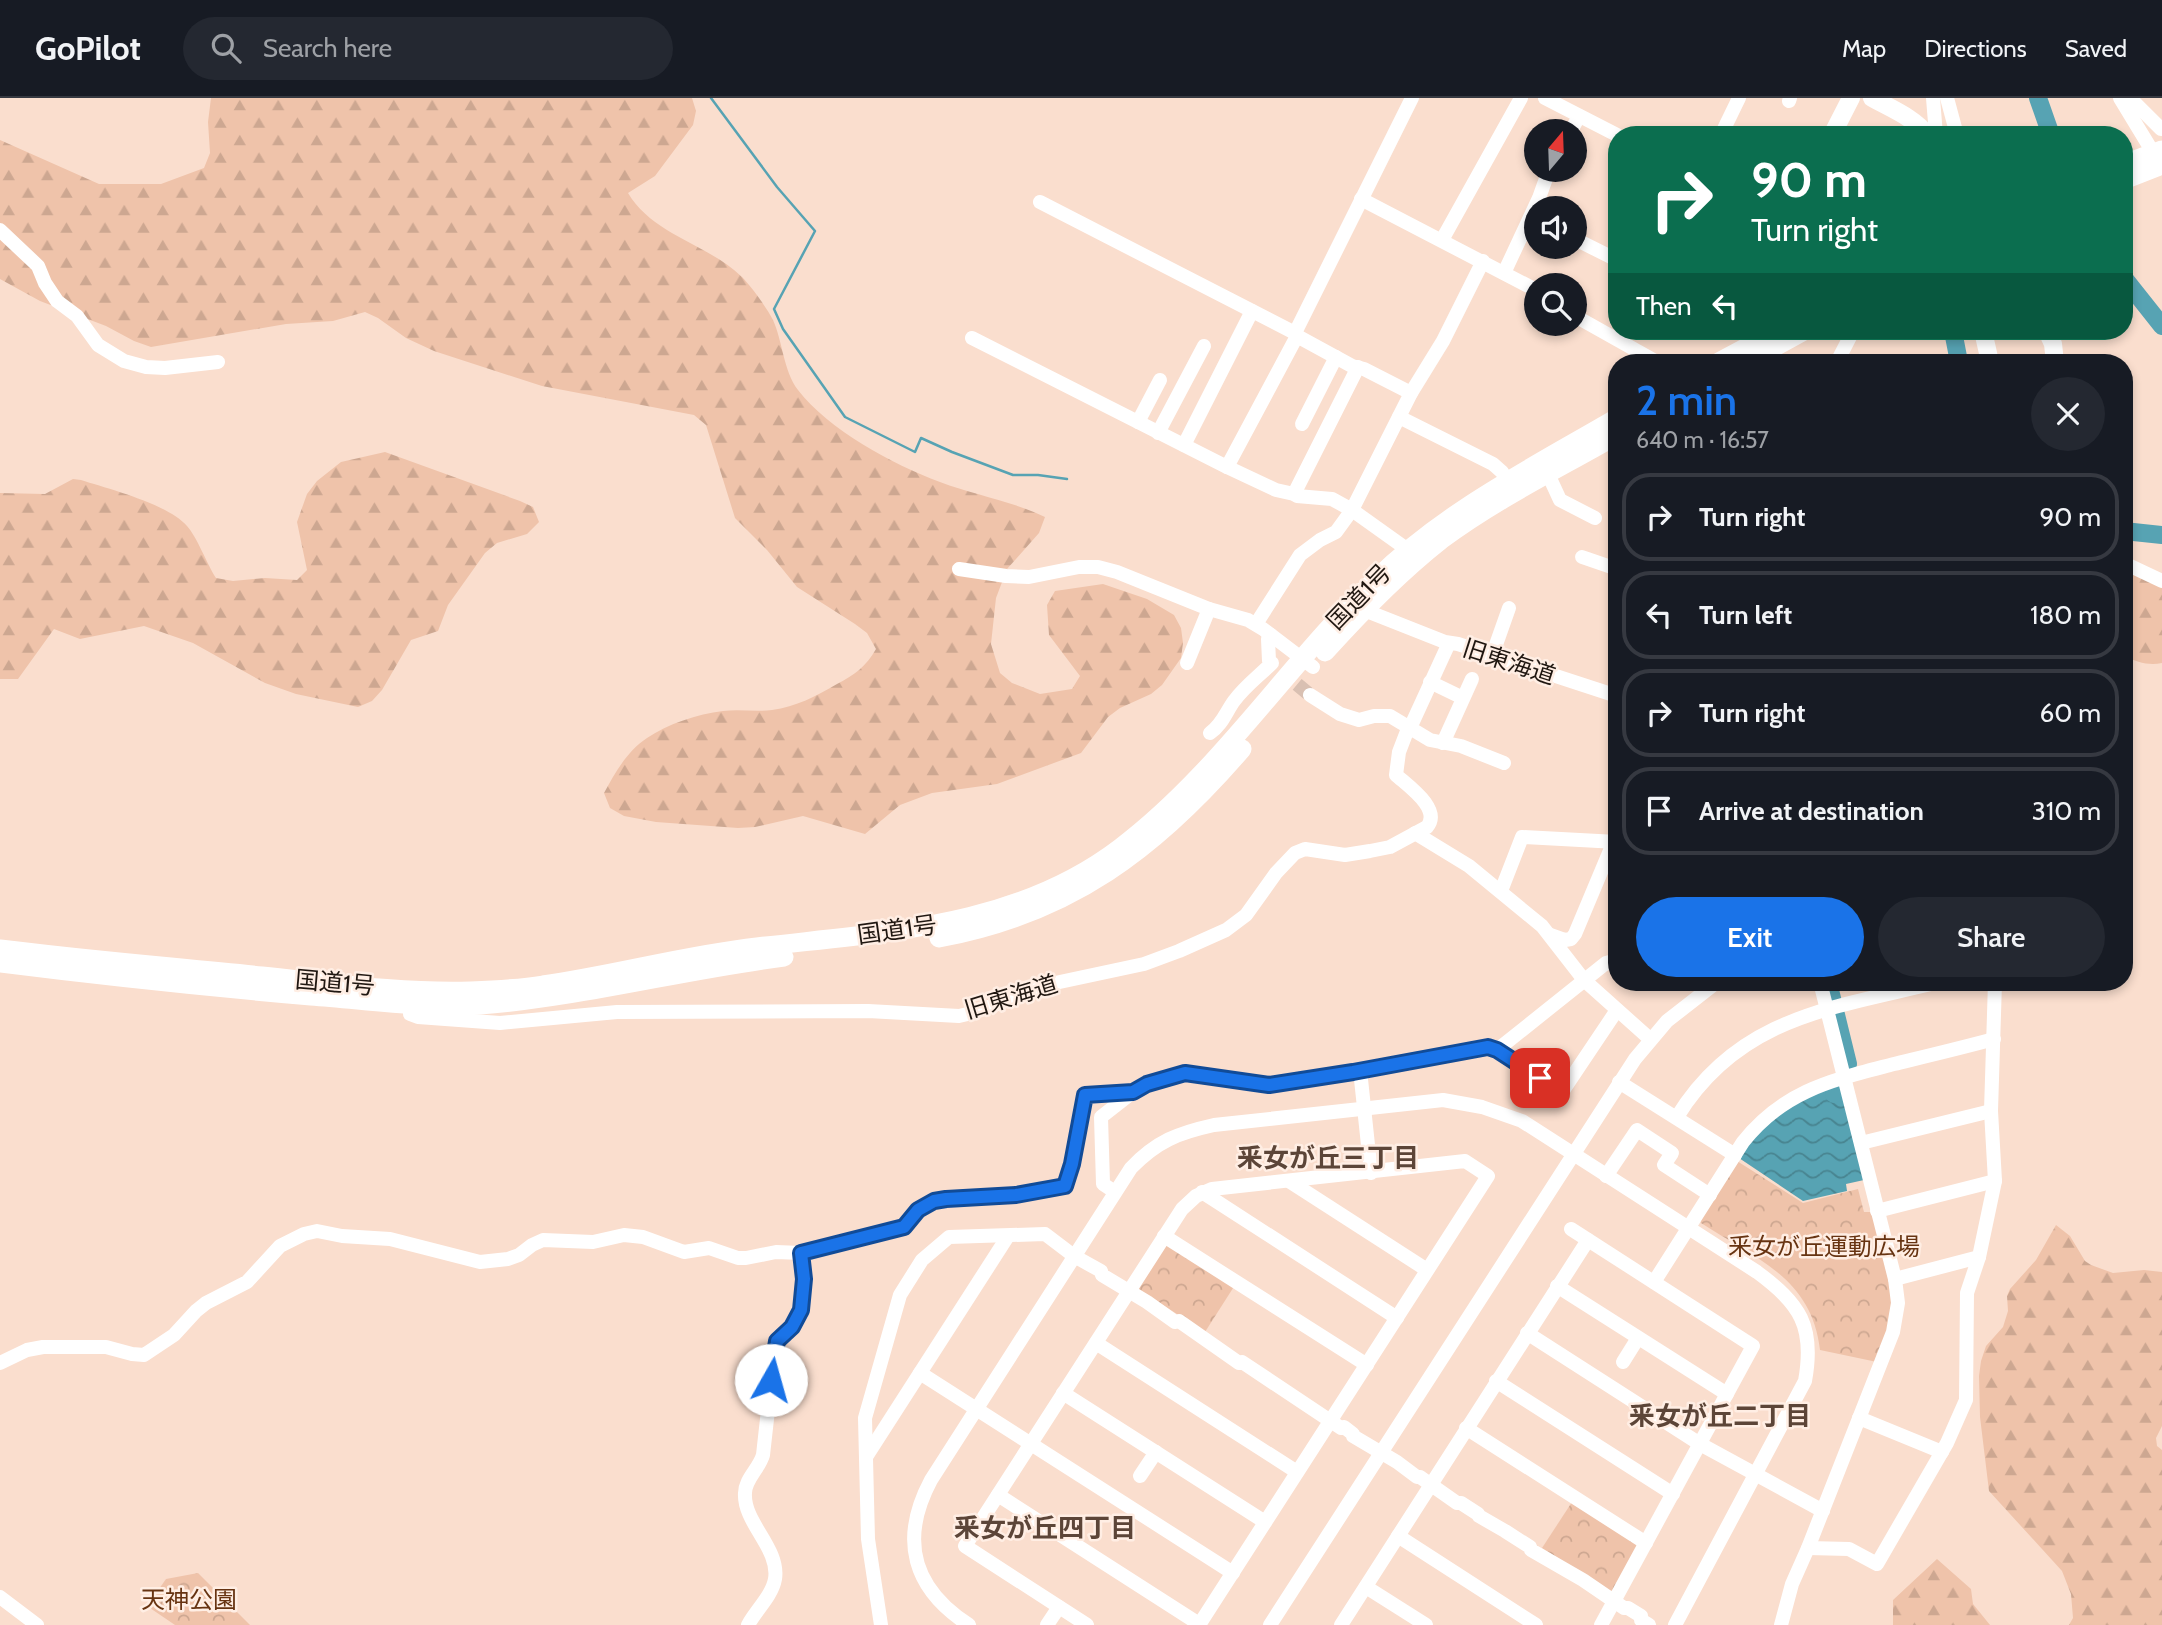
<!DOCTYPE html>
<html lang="en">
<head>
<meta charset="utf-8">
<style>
	:root { --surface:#171b24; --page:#242831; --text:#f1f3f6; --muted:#9ea1a6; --line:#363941; --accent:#1a73e8 }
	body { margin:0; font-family:Cabin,"Noto Sans JP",sans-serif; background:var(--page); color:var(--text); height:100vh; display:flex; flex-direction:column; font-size:26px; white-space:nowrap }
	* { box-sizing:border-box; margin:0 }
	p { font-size:23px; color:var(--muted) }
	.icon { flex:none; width:38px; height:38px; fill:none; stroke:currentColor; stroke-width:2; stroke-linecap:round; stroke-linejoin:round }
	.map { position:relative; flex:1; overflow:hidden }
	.sheet { position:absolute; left:1608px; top:256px; width:525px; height:637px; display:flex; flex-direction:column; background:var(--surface); border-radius:28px; box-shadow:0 4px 10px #0003 }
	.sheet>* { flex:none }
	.banner { position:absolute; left:1608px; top:28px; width:525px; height:214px; border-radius:28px; box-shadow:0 4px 10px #0003; background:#0b6e4f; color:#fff; overflow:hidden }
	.needle { width:46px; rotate:19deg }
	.controls { position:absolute; left:1524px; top:21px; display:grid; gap:14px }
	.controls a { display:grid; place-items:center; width:63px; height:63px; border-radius:50%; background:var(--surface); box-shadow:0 4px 10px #0003; font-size:35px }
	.pin { position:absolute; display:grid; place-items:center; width:60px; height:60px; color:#fff; margin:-30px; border-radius:14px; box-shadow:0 4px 10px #0006 }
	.me { position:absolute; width:77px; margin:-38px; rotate:7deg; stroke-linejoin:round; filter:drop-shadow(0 0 5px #0008) }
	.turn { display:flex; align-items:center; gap:24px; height:147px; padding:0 28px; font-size:32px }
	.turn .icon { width:91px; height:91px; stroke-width:2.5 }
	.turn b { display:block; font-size:49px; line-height:60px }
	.then { display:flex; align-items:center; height:66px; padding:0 28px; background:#0003; gap:14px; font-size:26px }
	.round { display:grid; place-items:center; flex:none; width:74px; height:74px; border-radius:37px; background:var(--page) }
	.summary { display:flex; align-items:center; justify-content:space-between; height:119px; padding:0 28px }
	h1 { font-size:42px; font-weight:600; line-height:52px; color:var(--accent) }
	.cta { display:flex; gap:14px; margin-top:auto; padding:14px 28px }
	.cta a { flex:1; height:80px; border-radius:42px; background:var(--accent); color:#fff; font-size:28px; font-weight:600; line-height:80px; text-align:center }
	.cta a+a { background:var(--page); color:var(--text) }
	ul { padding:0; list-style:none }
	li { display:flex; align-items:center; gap:21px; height:88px; margin:0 14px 10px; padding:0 14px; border:4px solid var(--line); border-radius:28px }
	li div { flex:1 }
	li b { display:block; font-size:26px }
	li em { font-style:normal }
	header { display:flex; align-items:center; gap:42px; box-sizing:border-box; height:98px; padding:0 35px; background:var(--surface); border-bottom:2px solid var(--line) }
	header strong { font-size:33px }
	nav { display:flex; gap:38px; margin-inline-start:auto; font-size:24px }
	.search { width:490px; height:63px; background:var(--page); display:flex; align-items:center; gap:18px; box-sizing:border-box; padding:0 24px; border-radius:38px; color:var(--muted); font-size:26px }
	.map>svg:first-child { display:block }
	.forest { fill:url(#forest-firs) }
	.park { fill:url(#park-crowns) }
	.water { fill:url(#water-waves) }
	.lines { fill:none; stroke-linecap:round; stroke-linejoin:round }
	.stream { stroke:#57a3b3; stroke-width:2.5 }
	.river { stroke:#57a3b3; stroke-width:18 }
	.minor-tunnel { stroke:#d9c0b2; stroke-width:14; stroke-dasharray:14 7; stroke-linecap:butt }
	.minor { stroke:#fff; stroke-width:14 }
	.major { stroke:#fff; stroke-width:18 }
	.highway { stroke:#fff; stroke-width:19 }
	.route-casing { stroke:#114b97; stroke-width:18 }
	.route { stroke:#1a73e8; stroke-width:12 }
	.labels { text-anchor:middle; stroke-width:5; stroke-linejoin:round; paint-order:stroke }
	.street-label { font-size:24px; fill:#201711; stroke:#ffeee4 }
	.park-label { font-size:24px; fill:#673311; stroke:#ffeee4 }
	.neighbourhood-label { font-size:26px; font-weight:bold; fill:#5c4538; stroke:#ffeee4 }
</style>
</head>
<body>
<header>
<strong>GoPilot</strong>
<div class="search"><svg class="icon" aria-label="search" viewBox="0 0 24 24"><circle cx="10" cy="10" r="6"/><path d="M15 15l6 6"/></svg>Search here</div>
<nav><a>Map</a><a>Directions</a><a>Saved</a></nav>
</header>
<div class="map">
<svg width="2162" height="1527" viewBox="0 0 2162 1527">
	<defs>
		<pattern id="forest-firs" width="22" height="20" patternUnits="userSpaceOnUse" patternTransform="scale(1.75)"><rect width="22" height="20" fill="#efc3aa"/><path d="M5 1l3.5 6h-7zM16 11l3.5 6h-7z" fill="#cda791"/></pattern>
		<pattern id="park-crowns" width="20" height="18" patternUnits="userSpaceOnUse" patternTransform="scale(1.75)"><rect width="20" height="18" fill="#efc3aa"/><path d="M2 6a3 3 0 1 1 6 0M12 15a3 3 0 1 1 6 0" fill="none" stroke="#cda791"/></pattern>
		<pattern id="water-waves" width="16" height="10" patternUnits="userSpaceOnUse" patternTransform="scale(1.75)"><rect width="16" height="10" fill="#57a3b3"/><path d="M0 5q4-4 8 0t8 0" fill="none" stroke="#488490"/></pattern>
	</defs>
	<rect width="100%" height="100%" fill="#fadece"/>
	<g class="forest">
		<path d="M 211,0 L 692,0 L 696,13 L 693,27 L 655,78 L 628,95 C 653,137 708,146 742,179 C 751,188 767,210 773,222 C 783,244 783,272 798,292 C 829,332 892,366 940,384 C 974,397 1012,403 1045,419 L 1039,435 L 1007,471 L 996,500 L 991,546 L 1000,575 L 1012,585 L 1040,596 L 1072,591 L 1080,578 L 1049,537 L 1047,507 L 1055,493 L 1103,486 L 1147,501 L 1174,517 L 1181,530 L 1183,545 L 1181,560 L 1162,587 L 1151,596 L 1120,610 L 1108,619 L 1081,655 L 997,686 L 932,695 L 900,707 L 865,736 L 803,718 L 755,729 L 738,730 L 656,724 L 624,718 L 610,710 L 604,695 C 615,675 627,653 647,640 C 668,626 697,616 723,613 C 739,611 756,614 772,612 C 796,609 816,598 837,586 C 854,577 866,569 876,551 L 867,535 L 855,526 L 797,489 L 767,452 L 735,420 L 706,327 L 694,317 L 542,288 L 434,253 L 406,240 L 378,220 L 365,214 L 333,223 L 286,226 L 151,249 L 134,243 L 106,228 L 40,203 L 0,181 L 0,42 L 99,86 L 161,86 L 204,70 L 210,55 L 208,24 Z"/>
		<path d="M 385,354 L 520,403 L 533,409 L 539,424 L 527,436 L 497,445 L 485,455 L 448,507 L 438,533 L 411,542 L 382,592 L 372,603 L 358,609 L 296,596 L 265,585 L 193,545 L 144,528 L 80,541 L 54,531 L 18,581 L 0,581 L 0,395 L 45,396 L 73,381 L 81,382 C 109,391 168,406 187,428 C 197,439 207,466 216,480 L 233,483 L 265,480 L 297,482 L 307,472 L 297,424 L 307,396 L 317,383 L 341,364 Z"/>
		<path d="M 2125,471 L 2162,483 L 2162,565 C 2149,568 2136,564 2125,558 Z"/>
		<path d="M 2056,1127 L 2070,1138 L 2085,1163 L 2091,1167 L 2113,1175 L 2144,1172 L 2162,1174 L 2162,1328 L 2156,1340 L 2157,1348 L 2162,1352 L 2162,1527 L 2069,1527 L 2073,1520 L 2071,1496 L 2062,1473 L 1989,1393 L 1980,1319 L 1979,1278 L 1981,1263 L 1986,1248 L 2003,1229 L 2008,1213 L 2007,1198 L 2010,1191 L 2036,1162 Z"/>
		<path d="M 1937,1461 L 1971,1491 L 1973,1506 L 1990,1527 L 1893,1527 L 1893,1502 Z"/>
	</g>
	<g class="park">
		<path d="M 1737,1063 L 1803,1105 L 1858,1091 L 1864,1114 L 1871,1114 C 1882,1150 1900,1190 1890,1228 C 1886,1240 1881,1252 1877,1264 L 1820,1252 C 1812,1180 1755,1160 1701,1125 L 1700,1121 Z"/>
		<path d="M 1169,1146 L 1235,1187 L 1205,1234 L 1138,1191 L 1163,1147 Z"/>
		<path d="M 1572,1404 L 1636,1444 L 1638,1451 L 1616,1492 L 1610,1493 L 1542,1450 Z"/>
		<path d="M 198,1475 L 250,1527 L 175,1527 L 147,1508 L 166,1481 Z"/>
	</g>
	<path class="water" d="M 1833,988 L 1836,993 L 1843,994 L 1864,1082 L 1846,1086 L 1847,1093 L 1803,1103 L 1739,1060 L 1756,1036 L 1785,1010 Z"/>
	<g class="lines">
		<path class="stream" d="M 711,0 L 777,89 L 815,133 L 774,211 L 783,231 L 845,319 L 915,354 L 921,340 L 952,354 L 1013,377 L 1038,377 L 1067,381"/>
		<g class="river">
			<path d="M 2038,0 L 2051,37"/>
			<path d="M 2124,180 L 2162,228"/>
			<path d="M 1953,233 L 1959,264"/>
			<path d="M 2124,433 L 2162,437"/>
			<path d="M 1828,884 L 1848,966 L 1847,969"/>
			<path d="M 1834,996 L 1837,989"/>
		</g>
		<path class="minor-tunnel" d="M 1281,573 L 1310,597"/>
		<g class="minor">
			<path d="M 1545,0 L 1617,37"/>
			<path d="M 1933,0 L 1936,37"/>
			<path d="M 1947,0 L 1957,37"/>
			<path d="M 2120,0 L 2154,56"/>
			<path d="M 2130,0 L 2161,31"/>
			<path d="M 1789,3 L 1790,0"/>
			<path d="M 1571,33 L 1579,18"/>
			<path d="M 1721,37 L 1739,0"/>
			<path d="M 1361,101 L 1536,192"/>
			<path d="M 1040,104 L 1295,235 L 1297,238 L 1352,268 L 1364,271 L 1411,295 L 1352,412 L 1336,434 L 1320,442 L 1300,457 L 1256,526"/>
			<path d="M 0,132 L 38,168 L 45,185 L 57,203 L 77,218 L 98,247 L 124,263 L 146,269 L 165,270 L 218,264"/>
			<path d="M 1575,141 L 1617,162"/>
			<path d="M 1442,142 L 1521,0"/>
			<path d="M 1504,175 L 1539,100 L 1549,72"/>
			<path d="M 1575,218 L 1657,264"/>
			<path d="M 1295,235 L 1412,0"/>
			<path d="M 972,240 L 1227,369 L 1276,392 L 1294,396 L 1358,269"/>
			<path d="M 1837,264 L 1853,233"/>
			<path d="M 1411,295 L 1443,243 L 1483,163"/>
			<path d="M 1399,319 L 1493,366 L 1502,374 L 1507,382"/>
			<path d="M 1138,324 L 1160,282"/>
			<path d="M 1302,326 L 1336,259"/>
			<path d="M 1158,335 L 1204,248"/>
			<path d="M 1184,347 L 1252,213"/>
			<path d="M 1227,369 L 1297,238"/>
			<path d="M 1548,376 L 1560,402 L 1595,420"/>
			<path d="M 1294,396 L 1297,398 L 1332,401 L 1352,412 L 1415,457"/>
			<path d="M 1582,459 L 1617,471"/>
			<path d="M 2124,465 L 2162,483"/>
			<path d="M 959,471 L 1006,478 L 1029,479 L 1079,469 L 1098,469 L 1117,474 L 1209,511 L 1248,522 L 1263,531 L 1313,569"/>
			<path d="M 1364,512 L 1445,544 L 1458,546 L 1617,598"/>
			<path d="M 1492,558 L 1509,510"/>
			<path d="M 1187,565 L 1209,511"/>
			<path d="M 1430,584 L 1463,600"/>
			<path d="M 1310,597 L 1340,616 L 1359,622 L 1374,618 L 1390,618 L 1430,642 L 1461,648 L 1504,665"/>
			<path d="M 1410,630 L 1449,545"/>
			<path d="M 1210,635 C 1222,627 1226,614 1234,603 C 1245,588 1259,578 1272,565 L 1269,563 L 1268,541 L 1271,537"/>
			<path d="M 1443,645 L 1472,581"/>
			<path d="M 1415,735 L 1469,768 L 1542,828 L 1584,882 L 1650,941"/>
			<path d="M 1501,793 L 1522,739 L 1617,744"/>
			<path d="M 1551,837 L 1565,842 L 1571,841 L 1575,836 L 1614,743"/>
			<path d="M 410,900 L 410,916 L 418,919 L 500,925 L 617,914 L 868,913 L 959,918 L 972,915 L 1055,885 L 1144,866 L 1179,853 L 1226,832 L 1246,817 L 1276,775 L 1295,755 L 1305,751 L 1345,757 L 1370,753 L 1390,749 L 1427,729 C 1442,711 1408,688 1396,677 L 1399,654 L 1409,628"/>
			<path d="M 1497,952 L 1606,865 L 1617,862"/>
			<path d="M 1360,972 L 1371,1075"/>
			<path d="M 1619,984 L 1735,1057"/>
			<path d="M 1677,1019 C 1739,918 1834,910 1939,884"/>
			<path d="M 1861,1045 L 1991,1013"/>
			<path d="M 1606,1078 L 1637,1032 L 1672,1055 L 1664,1067 L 1710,1097"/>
			<path d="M 1289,1083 L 1427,1172"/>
			<path d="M 1115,1094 L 1103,1086 L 1101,1019 L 1133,994"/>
			<path d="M 1202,1094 L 1397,1220"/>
			<path d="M 1877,1113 L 1995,1083"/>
			<path d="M 1571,1131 L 1753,1248 L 1601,1527"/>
			<path d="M 1164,1138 L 1367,1267"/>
			<path d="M 1895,1181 L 1979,1159"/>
			<path d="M 1654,1184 L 1743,1044 C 1784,992 1833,982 1894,966 C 1927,958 1961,950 1994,941"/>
			<path d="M 1557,1188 L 1727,1296"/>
			<path d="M 1527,1235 L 1700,1346 L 1823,1413"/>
			<path d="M 1096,1245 L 1297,1374"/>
			<path d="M 1623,1264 L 1638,1240"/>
			<path d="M 0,1265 L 27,1252 L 43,1249 L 106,1249 L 132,1256 L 144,1257 L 174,1237 L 196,1213 L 206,1205 L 247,1184 L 280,1148 L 304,1136 L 317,1133 L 342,1138 L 390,1141 L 480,1164 L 508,1161 L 519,1157 L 532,1147 L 543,1142 L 593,1144 L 624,1137 L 643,1139 L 684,1154 L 709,1150 L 738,1160 L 746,1160 L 776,1154 L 801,1155 L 880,1136 L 903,1129 L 918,1112 L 934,1103 L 946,1101 L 1016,1097 L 1065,1088 L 1072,1066 L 1085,997 L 1133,994 L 1147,987 L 1185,975 L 1269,987 L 1353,974 L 1488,949 L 1497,952 L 1562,994 L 1617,912"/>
			<path d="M 920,1275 L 1233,1475"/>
			<path d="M 1496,1283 L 1673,1396"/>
			<path d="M 1063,1295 L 1265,1424"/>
			<path d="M 1859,1320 L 1942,1354"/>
			<path d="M 1466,1330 L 1646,1445"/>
			<path d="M 866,1359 L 1008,1138"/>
			<path d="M 1140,1378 L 1156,1354"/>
			<path d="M 998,1397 L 1199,1526"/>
			<path d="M 1398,1438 L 1536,1527"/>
			<path d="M 1808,1450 L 1849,1451 L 1877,1466 L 1947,1345 L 1966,1302 L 1967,1195 L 1979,1159 L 1995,1083 L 1991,1013 L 1995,884"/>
			<path d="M 1366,1489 L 1426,1527"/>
			<path d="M 0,1499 L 37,1527"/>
			<path d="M 748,1527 C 756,1512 772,1498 775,1481 C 780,1450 743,1425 745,1395 C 745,1381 759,1371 763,1357 L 775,1249 C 778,1240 787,1235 793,1227 C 809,1207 804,1178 801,1155"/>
			<path d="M 881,1527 L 868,1441 L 865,1320 L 900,1197 L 922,1162 L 949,1139 L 1045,1136 L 1074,1158 L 1101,1173 L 1102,1177 L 1147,1204 L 1175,1224 L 1179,1223 L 1239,1265 L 1242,1264 L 1341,1330 L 1344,1329 L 1353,1336 L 1353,1338 L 1397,1364 L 1417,1379 L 1420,1379 L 1457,1405 L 1461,1405 L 1478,1416 L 1479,1418 L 1505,1433 L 1530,1449 L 1531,1452 L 1583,1482 L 1624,1510 L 1628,1510 L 1641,1518 L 1641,1522 L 1649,1527"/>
			<path d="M 969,1527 C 913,1491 899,1442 931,1382 L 1131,1070 C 1157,1043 1178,1035 1214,1027 L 1443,1002 L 1482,1009 L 1522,1023 L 1757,1174 C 1800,1206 1815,1228 1805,1283 L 1675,1527"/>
			<path d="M 1047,1527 L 1059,1509"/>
			<path d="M 1087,1527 L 965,1448 L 1182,1111 L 1196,1098 L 1212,1091 L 1465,1063 L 1488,1078 L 1199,1527"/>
			<path d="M 1270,1527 L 1635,961 L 1667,923 L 1717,884"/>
			<path d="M 1341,1527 L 1588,1142"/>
			<path d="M 1781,1527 L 1792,1486 L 1808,1450 L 1893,1234 L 1898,1205 L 1895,1181 L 1820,884"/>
		</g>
		<g class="major">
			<path d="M 1872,0 C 1890,10 1915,20 1927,37"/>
			<path d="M 1832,37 L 1851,0"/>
			<path d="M 1983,233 L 1990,264"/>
			<path d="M 2047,233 L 2053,246 L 2055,264"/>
		</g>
		<g class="highway">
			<path d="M 2124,66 L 2162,52"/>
			<path d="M 2124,82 L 2162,67"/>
			<path d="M 1762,256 L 1804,233"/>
			<path d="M 1719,264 L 1777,233"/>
			<path d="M 1325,554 C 1361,514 1399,475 1441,442 C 1496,401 1558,371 1617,337"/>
			<path d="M 939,840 C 1070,816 1156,751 1242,651"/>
			<path d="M 0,851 C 87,862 175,869 262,878 C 331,885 401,895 470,893 C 494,892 519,891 543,887 C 615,877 685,857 757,849 C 883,834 1015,830 1120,750 C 1219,675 1287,567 1376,481 C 1447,412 1533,369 1617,320"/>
			<path d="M 0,865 C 103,878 207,889 311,898 C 367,902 424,911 480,907 C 582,899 682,872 784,859"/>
		</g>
	</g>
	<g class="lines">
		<defs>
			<path id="route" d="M 771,1282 L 777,1243 L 792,1229 L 801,1212 L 804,1181 L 801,1155 L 904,1129 L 918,1112 L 934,1103 L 946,1101 L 1016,1097 L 1065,1088 L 1072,1066 L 1085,997 L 1133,994 L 1147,986 L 1185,975 L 1269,987 L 1353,974 L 1488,949 L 1497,952 L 1540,980"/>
		</defs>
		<use href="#route" class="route-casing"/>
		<use href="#route" class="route"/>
	</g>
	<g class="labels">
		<g class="street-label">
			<text transform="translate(1359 499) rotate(-46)" y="8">国道1号</text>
			<text transform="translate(1509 564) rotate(18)" y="8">旧東海道</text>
			<text transform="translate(897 832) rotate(-8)" y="8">国道1号</text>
			<text transform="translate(335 885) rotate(5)" y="8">国道1号</text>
			<text transform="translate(1011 899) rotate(-17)" y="8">旧東海道</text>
		</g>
		<g class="park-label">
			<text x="1824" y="1157">釆女が丘運動広場</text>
			<text x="189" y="1510">天神公園</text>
		</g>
		<g class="neighbourhood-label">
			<text x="1328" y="1069">釆女が丘三丁目</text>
			<text x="1720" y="1327">釆女が丘二丁目</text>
			<text x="1045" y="1439">釆女が丘四丁目</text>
		</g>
	</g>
</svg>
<div class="controls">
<a><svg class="needle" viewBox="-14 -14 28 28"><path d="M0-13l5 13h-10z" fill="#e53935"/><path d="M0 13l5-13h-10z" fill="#9ea1a6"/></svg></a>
<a><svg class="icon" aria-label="sound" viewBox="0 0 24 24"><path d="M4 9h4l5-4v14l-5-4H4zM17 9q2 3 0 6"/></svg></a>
<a><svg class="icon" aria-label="search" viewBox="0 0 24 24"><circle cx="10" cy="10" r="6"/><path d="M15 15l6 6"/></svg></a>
</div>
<div class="pin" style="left:1540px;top:980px;background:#d93025"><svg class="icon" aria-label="arrive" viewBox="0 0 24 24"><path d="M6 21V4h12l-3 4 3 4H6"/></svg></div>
<svg class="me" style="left:771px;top:1282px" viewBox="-20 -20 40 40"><circle r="19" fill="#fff"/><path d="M0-13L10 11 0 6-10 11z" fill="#1a73e8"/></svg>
<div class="banner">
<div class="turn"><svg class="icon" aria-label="right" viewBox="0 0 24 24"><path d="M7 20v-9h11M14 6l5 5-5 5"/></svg><div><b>90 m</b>Turn right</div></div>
<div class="then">Then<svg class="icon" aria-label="left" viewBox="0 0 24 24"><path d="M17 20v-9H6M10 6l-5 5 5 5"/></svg></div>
</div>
<section class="sheet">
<div class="summary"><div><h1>2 min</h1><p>640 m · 16:57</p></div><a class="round"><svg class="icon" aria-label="close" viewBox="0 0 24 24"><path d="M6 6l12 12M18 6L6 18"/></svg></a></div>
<ul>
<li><svg class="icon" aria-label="right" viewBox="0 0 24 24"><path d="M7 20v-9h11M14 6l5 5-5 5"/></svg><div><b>Turn right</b></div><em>90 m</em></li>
<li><svg class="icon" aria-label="left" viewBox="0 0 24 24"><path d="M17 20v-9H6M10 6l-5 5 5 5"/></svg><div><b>Turn left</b></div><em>180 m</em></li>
<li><svg class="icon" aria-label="right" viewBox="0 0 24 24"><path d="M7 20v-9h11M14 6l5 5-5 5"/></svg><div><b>Turn right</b></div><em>60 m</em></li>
<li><svg class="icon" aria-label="arrive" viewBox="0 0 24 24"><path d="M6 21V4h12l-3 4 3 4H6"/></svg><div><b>Arrive at destination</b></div><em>310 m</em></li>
</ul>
<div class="cta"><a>Exit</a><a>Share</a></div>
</section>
</div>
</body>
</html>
